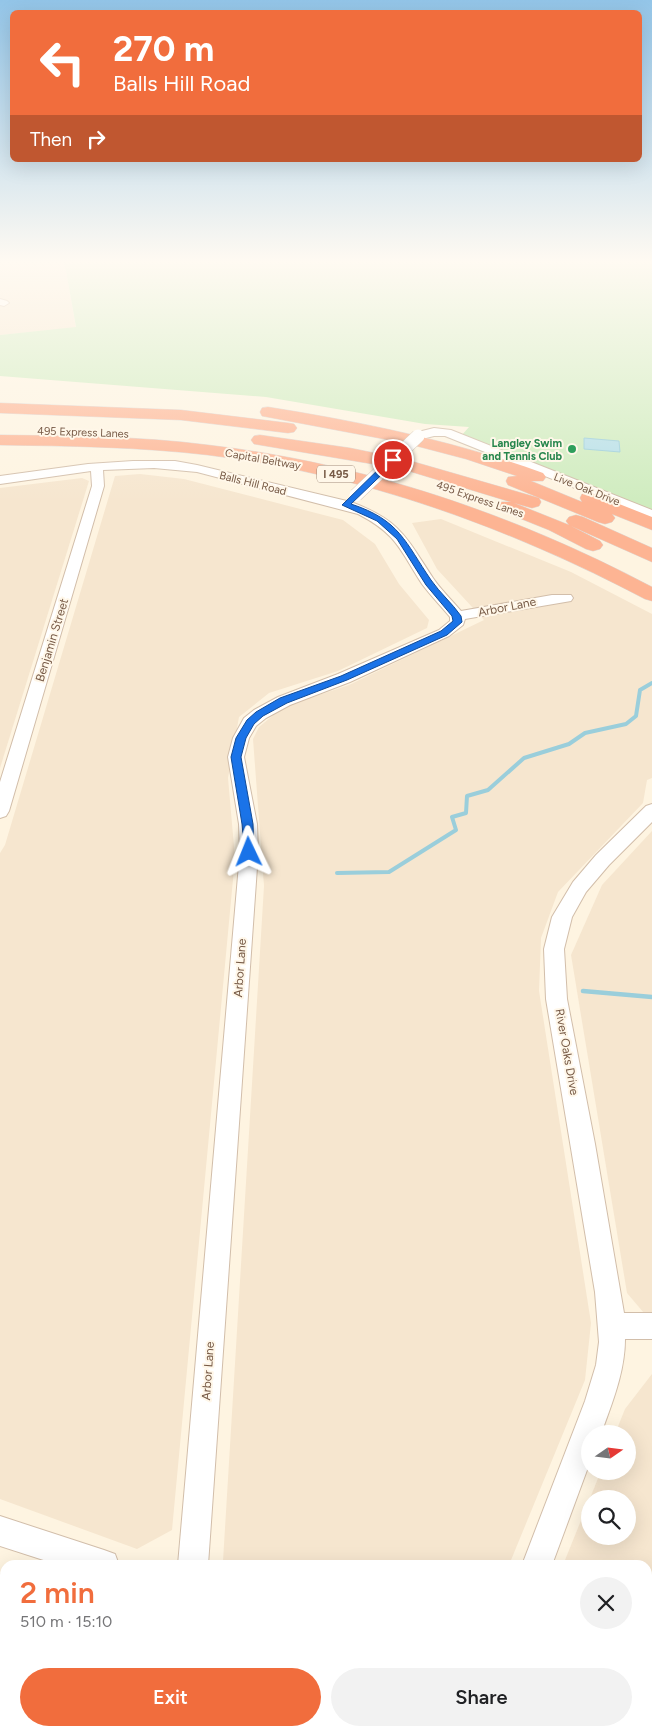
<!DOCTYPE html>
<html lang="en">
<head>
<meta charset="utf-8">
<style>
	:root { --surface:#fff; --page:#f2f2f2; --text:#202124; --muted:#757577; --accent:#f16d3d }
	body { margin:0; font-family:Figtree,sans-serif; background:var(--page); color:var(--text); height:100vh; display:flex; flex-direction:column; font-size:19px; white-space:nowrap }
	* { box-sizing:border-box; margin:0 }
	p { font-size:16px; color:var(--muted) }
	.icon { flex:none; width:28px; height:28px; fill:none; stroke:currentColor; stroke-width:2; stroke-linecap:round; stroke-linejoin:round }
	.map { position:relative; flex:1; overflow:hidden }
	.panel { position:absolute; left:0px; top:1560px; width:652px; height:176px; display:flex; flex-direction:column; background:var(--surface); border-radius:15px 15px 0 0; box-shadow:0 5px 20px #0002 }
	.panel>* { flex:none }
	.hud { position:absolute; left:10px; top:10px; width:632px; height:152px; border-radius:8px; box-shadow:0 5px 20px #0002; background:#f16d3d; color:#fff; overflow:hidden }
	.needle { width:32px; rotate:76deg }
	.fabs { position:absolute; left:581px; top:1425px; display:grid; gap:10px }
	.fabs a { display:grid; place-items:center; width:55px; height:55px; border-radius:50%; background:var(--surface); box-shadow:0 5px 20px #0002; font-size:25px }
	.pin { position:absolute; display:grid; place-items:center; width:42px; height:42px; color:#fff; margin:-21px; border:2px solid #fff; border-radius:50%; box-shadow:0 1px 5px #0007 }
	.me { position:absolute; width:55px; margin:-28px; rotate:358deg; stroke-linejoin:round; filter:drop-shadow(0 0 4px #0008) }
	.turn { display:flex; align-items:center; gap:18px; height:105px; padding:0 20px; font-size:22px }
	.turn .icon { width:65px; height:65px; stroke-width:2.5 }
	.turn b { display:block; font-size:35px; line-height:42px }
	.then { display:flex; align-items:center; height:48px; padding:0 20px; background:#0003; gap:10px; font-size:19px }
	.round { display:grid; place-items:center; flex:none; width:52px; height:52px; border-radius:26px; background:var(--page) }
	.headline { display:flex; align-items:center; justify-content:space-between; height:85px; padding:0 20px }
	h1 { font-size:30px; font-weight:600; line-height:38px; color:var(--accent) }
	.action { display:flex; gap:10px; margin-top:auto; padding:10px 20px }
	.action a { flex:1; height:58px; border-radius:30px; background:var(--accent); color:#fff; font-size:20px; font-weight:600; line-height:58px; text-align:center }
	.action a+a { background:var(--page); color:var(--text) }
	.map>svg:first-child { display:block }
	.residential { fill:#f6e6cf; fill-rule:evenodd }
	.green { fill:#cfecbf }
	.water { fill:#b5dfe9; stroke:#9acedb }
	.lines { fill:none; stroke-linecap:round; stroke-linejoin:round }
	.stream-far1 { stroke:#9acedb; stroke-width:4 }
	.stream { stroke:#9acedb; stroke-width:4.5 }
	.minor-casing { stroke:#d2beaa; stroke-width:2 }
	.highway-casing { stroke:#ded7d3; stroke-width:1 }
	.minor { fill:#fff; fill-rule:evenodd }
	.highway { fill:#fdb493; fill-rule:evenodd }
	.minor-bridge-casing { stroke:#d2beaa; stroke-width:14; stroke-linecap:butt }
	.minor-bridge { stroke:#fff; stroke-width:13 }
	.route { fill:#1a73e8; stroke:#114b97 }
	.leisure-dot { fill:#2e9e5b; stroke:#fff7e9; stroke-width:2 }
	.labels { text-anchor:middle; stroke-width:4; stroke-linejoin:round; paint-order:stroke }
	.far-street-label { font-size:11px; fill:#775a46; stroke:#fff7e9 }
	.far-leisure-label { font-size:11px; font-weight:bold; fill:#27864d; stroke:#fff7e9; text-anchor:end }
	.shield { fill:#fff7e9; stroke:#a08977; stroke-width:1 }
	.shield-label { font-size:11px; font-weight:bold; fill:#775a46 }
	.street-label { font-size:12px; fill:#775a46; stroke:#fff7e9 }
</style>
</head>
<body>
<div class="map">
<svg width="652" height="1736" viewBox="0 0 652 1736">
	<rect width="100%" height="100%" fill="#fef4e1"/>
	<g class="residential">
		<path d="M 0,260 L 64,260 L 76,328 L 0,335 Z"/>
		<path d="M 140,474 L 184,479 L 343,520 L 375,544 L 399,584 L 429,620 L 427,628 L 338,671 L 269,693 L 239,717 L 228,778 L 235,858 L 172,1530 L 137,1549 L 0,1499 L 0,853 L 5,845 L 115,476 Z"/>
		<path d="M 82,478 L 89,481 L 0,768 L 0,488 Z"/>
		<path d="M 441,519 L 571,572 L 652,614 L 652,778 L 647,780 L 643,803 L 558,892 L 541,938 L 539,991 L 591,1323 L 585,1380 L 509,1565 L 226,1565 L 223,1561 L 264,886 L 253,739 L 259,727 L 283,707 L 349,685 L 484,620 L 437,569 L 412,523 Z"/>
		<path d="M 652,831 L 652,1312 L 644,1313 L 627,1293 L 571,955 L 602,885 Z"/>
		<path d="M 652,1374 L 652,1736 L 519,1736 L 517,1731 L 648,1731 L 648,1565 L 563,1565 L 601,1471 L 628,1471 L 628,1434 L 615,1434 L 625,1409 ZM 590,1499 L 628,1499 L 628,1536 L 590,1536 Z"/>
		<path d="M 0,1573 L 5,1575 L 5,1731 L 298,1731 L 299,1736 L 0,1736 Z"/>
		<path d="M 405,1731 L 457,1731 L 472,1736 L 401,1736 Z"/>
	</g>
	<path class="green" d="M 64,260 L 652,260 L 652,515 L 461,436 L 469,427 L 425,424 L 266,397 L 0,376 L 0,335 L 76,327 Z"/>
	<path class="water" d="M 584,438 L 619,441 L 620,452 L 584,449 Z"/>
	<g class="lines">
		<path class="stream-far1" d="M 337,873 L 389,872 L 456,830 L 452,817 L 466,813 L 467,796 L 488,790 L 524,758 L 569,744 L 585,733 L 626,724 L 636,716 L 640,690 L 652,683"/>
		<path class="stream" d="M 583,991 L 652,997"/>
		<defs>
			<g id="minor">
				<path d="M 0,299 L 7,301 L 9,303 L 4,306 L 0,305 Z"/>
				<path d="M 434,428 L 451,430 L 652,510 L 652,519 L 445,436 L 434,436 L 418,440 L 412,436 L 414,433 Z"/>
				<path d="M 133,461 L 175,461 L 197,465 L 351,502 C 400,520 406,537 433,578 C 441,590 452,600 461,611 L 552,595 L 571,595 L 573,598 L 571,601 L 465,619 L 463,625 L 449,636 L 350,682 L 290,705 L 266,718 L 256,726 L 249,738 L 244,757 L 257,824 L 258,853 L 208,1565 L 178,1565 L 240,853 L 239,824 L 228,757 L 233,738 L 244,718 L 254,710 L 278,697 L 338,674 L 439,630 L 450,621 L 450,617 C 441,606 430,595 422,584 C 400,550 397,534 358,514 L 197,472 L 154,468 L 103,470 L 104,486 L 9,811 L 6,816 L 0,818 L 0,782 L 92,486 L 91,471 L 0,484 L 0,476 L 88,464 Z"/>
				<path d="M 652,804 L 652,822 L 609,865 L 586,892 L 572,917 L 564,949 L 567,999 L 595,1144 L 624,1313 L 652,1313 L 652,1339 L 625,1339 C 625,1372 612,1403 601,1434 L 590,1434 L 590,1462 L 552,1565 L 522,1565 L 585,1401 L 596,1365 L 599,1342 L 595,1292 L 546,999 L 544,949 L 552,917 L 573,882 L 596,855 L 646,806 Z"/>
				<path d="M 0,1516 L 104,1550 L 115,1554 L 119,1565 L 59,1565 L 0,1546 Z"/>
				<rect x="317" y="1731" width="32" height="5"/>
				<path d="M 528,1731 L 562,1731 L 564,1736 L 530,1736 Z"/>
			</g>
			<g id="highway">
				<path d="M 0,403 L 181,410 L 288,423 L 294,424 L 297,428 L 294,432 L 288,433 L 181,420 L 0,413 Z"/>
				<path d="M 268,407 C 362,422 454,441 543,473 L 546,477 L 543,481 L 531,481 L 582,502 L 580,498 L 582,494 L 589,492 L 652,517 L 652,530 L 612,514 L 615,518 L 612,522 L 605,524 L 598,522 L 508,485 L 506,481 L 508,477 L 517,476 L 466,459 L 405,443 L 262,416 L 260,412 L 262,408 Z"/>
				<path d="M 0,435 C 69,436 139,436 208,445 C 363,463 514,514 652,587 L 652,601 L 645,599 C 508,527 362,474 208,455 C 139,447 69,446 0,445 Z"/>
				<path d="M 260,435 L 350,448 L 404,459 L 539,498 L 541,502 L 539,506 L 532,508 L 514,503 L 569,525 L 566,521 L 569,517 L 576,515 L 583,517 L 652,548 L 652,562 L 571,526 L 600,541 L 603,545 L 600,549 L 593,551 L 586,549 L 549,530 L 499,510 L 496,506 L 499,502 L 511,502 L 402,469 L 254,444 L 251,440 L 254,436 Z"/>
			</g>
		</defs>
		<use href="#minor" class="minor-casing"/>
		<use href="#highway" class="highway-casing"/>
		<use href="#minor" class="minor"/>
		<use href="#highway" class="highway"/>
		<defs>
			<path id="minor-bridge" d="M 356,495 L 418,436"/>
		</defs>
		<use href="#minor-bridge" class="minor-bridge-casing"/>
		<use href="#minor-bridge" class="minor-bridge"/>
	</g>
	<linearGradient id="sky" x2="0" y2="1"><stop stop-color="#93c5e8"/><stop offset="0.52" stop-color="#fffaf2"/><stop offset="1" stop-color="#fffaf2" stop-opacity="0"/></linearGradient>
	<rect width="652" height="503" fill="url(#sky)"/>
	<path class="route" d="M 390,458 L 397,460 L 351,504 C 400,520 405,542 431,580 C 440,593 452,603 461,616 L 462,622 L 447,635 L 347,680 L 287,703 L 263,716 L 254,724 L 246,738 L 241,757 L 253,824 L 254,852 L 249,857 L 245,856 L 242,824 L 231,757 L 236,738 L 247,720 L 256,712 L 280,698 L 341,676 L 441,631 L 453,621 L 452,616 L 426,585 L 397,539 L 377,521 L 342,505 Z"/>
	<circle class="leisure-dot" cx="572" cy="449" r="5"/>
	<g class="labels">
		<g class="far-street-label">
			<text transform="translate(83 432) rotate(2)" y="4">495 Express Lanes</text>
			<text transform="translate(263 459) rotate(10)" y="4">Capital Beltway</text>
			<text transform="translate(253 483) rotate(14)" y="4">Balls Hill Road</text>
			<text transform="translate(587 489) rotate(22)" y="4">Live Oak Drive</text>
			<text transform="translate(480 499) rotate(19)" y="4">495 Express Lanes</text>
		</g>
		<g class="far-leisure-label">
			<text x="562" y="447">Langley Swim<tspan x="562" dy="13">and Tennis Club</tspan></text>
		</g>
		<rect class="shield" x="317" y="465.5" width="38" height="17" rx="4"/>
		<g class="shield-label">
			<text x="336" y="478">I 495</text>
		</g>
		<g class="street-label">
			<text transform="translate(507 607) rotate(-11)" y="4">Arbor Lane</text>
			<text transform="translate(52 640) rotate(-73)" y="4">Benjamin Street</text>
			<text transform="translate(240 968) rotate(-86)" y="4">Arbor Lane</text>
			<text transform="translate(567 1052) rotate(80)" y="4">River Oaks Drive</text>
			<text transform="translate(208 1371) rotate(-86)" y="4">Arbor Lane</text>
		</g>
	</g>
</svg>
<div class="fabs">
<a><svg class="needle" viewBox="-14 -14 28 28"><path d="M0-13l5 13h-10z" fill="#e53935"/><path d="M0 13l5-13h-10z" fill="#757577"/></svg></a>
<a><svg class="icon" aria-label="search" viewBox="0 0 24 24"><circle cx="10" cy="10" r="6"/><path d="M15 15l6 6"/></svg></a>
</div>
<div class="pin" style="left:393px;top:460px;background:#d93025"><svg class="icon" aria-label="arrive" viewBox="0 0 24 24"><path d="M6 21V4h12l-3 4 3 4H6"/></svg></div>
<svg class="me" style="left:249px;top:852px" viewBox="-20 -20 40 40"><path d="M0-17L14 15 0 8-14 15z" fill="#1a73e8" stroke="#fff" stroke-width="4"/></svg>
<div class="hud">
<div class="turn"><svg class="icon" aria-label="left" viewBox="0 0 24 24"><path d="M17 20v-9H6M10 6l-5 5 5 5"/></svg><div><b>270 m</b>Balls Hill Road</div></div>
<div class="then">Then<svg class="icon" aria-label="right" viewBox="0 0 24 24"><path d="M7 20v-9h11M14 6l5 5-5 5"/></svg></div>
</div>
<section class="panel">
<div class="headline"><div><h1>2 min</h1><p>510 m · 15:10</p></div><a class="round"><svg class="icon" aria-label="close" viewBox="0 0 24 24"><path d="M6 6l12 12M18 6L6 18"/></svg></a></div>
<div class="action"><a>Exit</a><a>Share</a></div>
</section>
</div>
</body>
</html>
